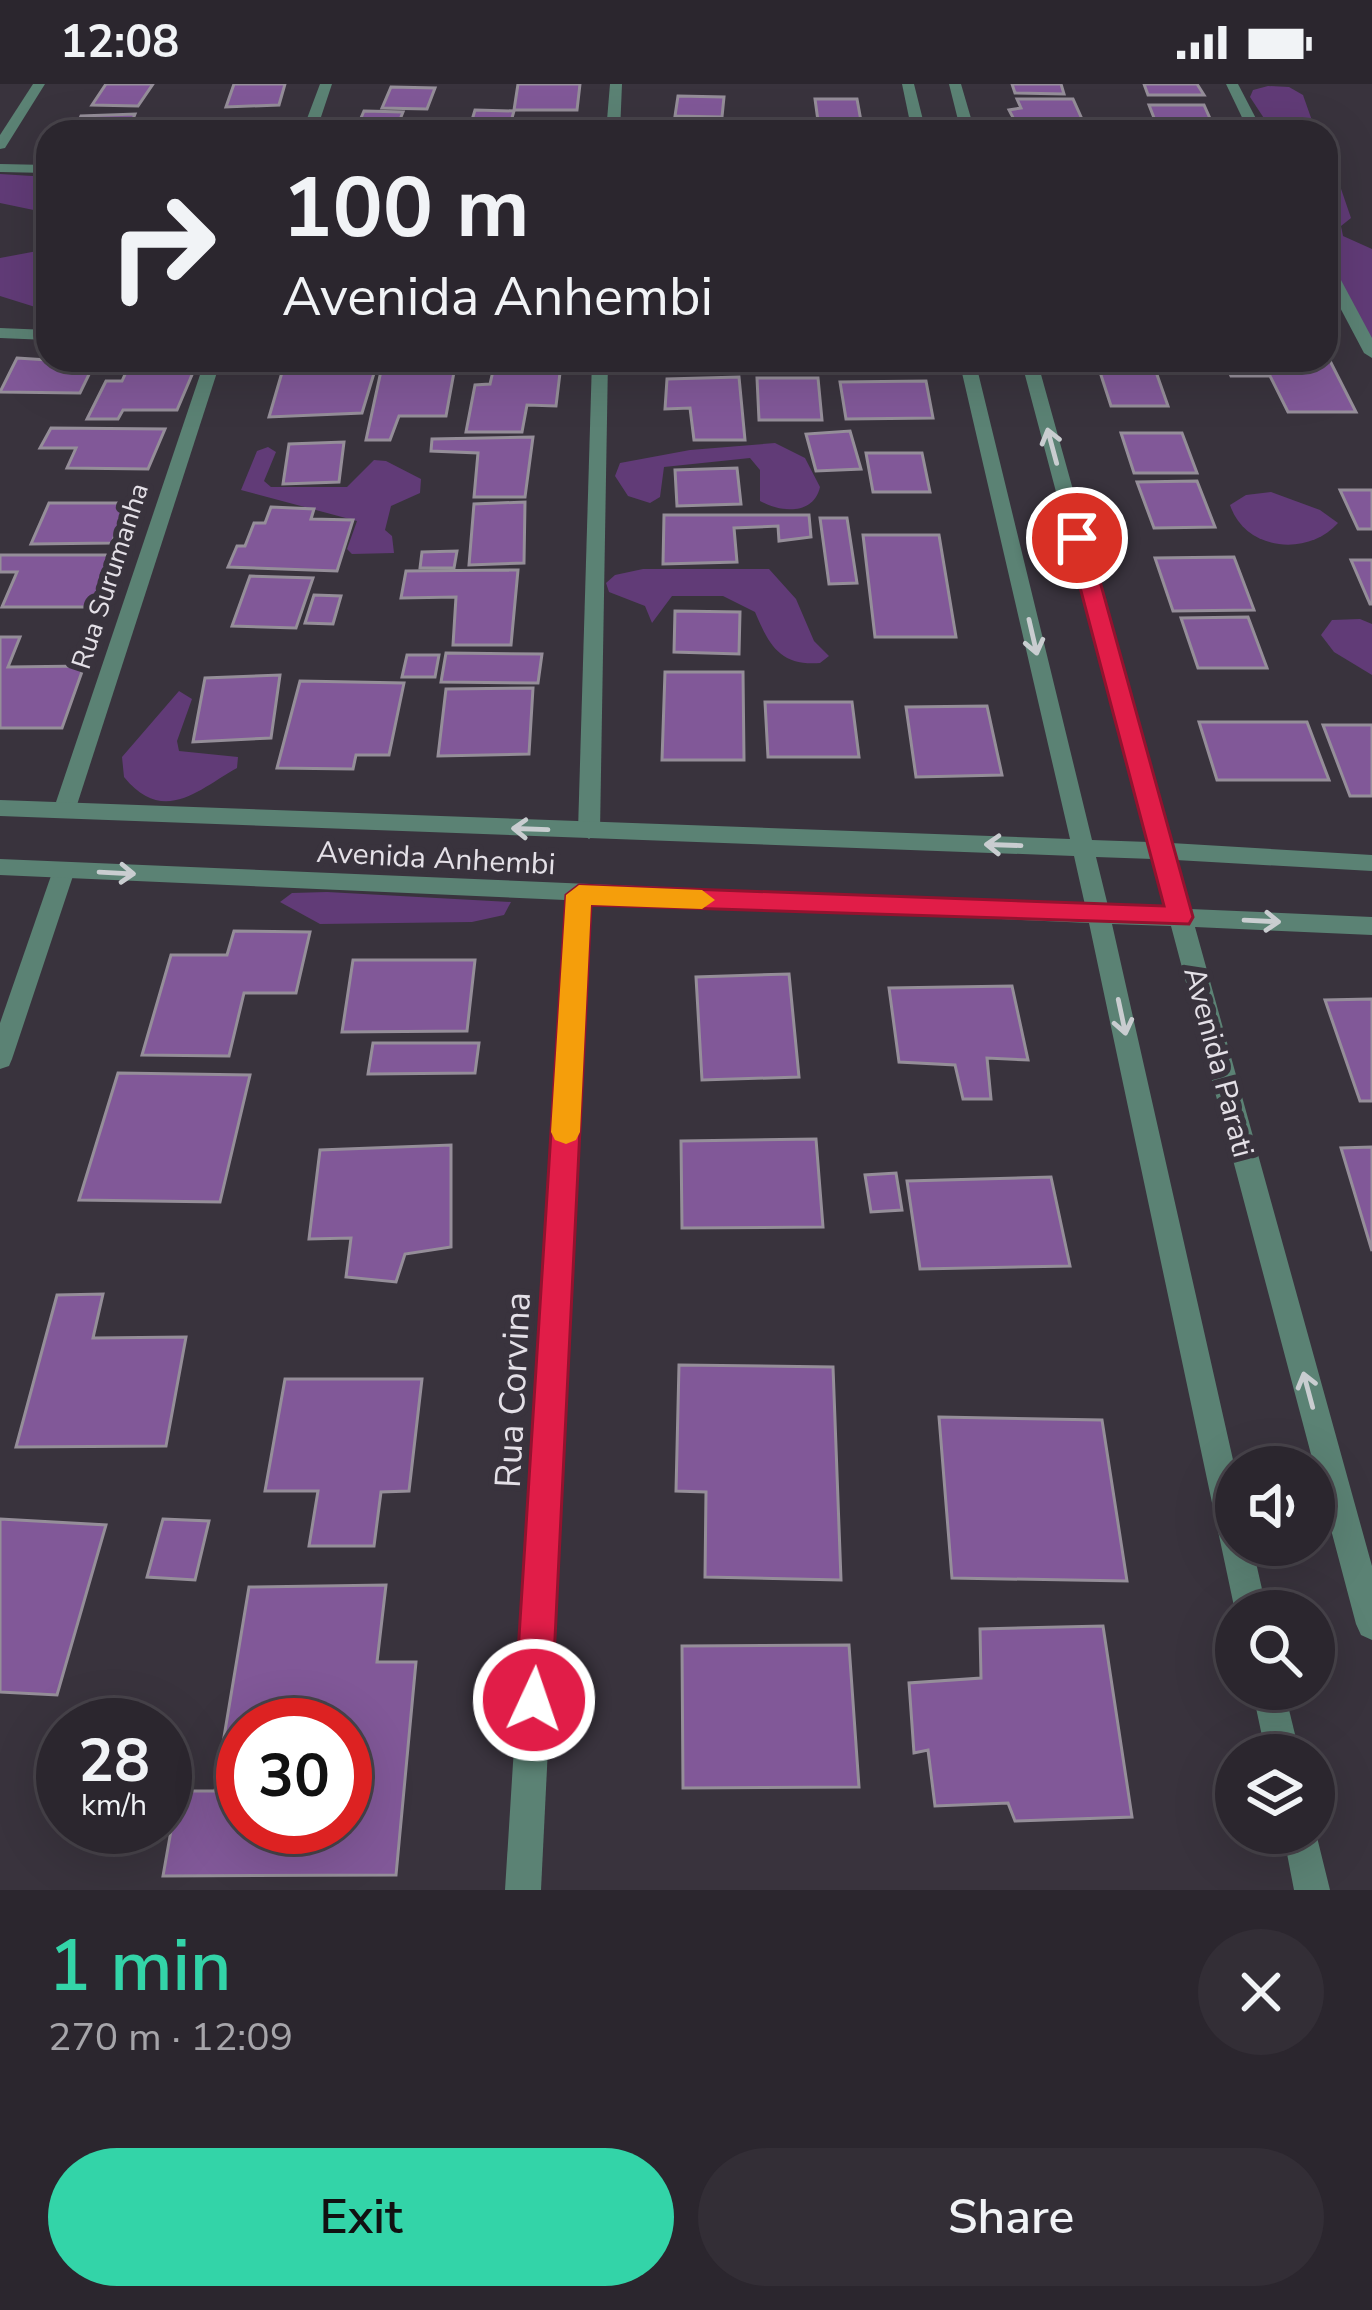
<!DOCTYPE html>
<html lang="en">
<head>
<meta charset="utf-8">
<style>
	:root { --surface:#2b262e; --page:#332e36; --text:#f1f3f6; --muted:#a6a5aa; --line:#47434a; --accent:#33d4a8 }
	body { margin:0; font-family:"Nunito Sans",sans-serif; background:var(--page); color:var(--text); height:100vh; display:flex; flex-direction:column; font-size:45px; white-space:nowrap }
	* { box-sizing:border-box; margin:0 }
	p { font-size:39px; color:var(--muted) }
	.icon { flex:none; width:66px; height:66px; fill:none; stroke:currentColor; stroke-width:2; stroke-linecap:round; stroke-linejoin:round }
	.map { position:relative; height:1806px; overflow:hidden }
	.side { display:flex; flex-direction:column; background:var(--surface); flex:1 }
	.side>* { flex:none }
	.hud { position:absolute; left:36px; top:36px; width:1302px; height:252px; border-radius:36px; box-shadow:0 12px 48px #0002,0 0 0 3px var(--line); background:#2b262e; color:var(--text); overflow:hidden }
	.tools { position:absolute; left:1215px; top:1362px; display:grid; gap:24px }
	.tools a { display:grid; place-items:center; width:120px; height:120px; border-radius:50%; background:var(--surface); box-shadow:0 12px 48px #0002,0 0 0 3px var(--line); font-size:60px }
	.speed { position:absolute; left:36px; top:1614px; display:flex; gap:24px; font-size:60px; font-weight:700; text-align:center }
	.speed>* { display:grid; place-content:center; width:156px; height:156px; border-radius:50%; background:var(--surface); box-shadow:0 12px 48px #0002,0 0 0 3px var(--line); line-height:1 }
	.speed small { font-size:30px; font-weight:400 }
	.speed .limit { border:18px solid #d22; background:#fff; color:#111 }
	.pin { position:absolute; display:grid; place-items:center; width:102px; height:102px; color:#fff; margin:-51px; border:6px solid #fff; border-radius:50%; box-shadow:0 3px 12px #0007 }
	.me { position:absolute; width:132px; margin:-66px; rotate:3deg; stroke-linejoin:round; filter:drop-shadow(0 0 9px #0008) }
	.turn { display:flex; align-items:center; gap:42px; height:252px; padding:0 48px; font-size:54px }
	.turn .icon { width:156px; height:156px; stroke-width:2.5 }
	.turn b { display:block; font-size:84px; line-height:102px }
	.round { display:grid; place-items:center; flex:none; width:126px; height:126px; border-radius:63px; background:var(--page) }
	.headline { display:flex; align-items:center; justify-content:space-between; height:204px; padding:0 48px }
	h1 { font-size:72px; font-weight:600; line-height:90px; color:var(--accent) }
	.button { display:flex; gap:24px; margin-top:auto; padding:24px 48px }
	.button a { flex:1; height:138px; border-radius:72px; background:var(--accent); color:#111; font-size:48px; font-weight:600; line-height:138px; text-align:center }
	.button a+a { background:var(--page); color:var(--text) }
	.status { display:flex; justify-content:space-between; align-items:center; height:84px; padding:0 60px; background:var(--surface); direction:ltr }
	.status svg { height:33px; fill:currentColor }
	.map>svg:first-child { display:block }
	.green { fill:#613b77 }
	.building { fill:#815898; stroke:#958e99; stroke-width:3; fill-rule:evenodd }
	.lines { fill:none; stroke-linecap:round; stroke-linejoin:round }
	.minor { fill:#5b8274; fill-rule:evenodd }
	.tertiary { fill:#5b8274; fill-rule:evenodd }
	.oneway { stroke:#c9cdd0 }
	.route { fill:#e11d48; stroke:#92132f; stroke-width:3 }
	.slow { fill:#f59e0b }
	.labels { text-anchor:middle; stroke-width:12; stroke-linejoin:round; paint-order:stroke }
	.far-street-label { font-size:27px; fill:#e4e0e7; stroke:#39333d }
	.street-label { font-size:30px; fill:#e4e0e7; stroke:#39333d }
	.near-street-label { font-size:36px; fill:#e4e0e7; stroke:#39333d }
</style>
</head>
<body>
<div class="status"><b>12:08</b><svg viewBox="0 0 49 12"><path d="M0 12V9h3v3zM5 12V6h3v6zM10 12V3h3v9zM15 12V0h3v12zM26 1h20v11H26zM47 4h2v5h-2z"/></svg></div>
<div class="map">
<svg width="1372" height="1806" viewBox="0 0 1372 1806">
	<rect width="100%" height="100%" fill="#39333d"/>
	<g class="green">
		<path d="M 1268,2 L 1289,3 L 1303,11 L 1316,48 L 1273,48 L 1250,13 L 1253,6 Z"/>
		<path d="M 1326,85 L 1338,96 L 1351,134 L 1341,142 L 1343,152 L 1372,165 L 1372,258 C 1330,187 1326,167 1326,85 Z"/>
		<path d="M 0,90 L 48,93 L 48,129 L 0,119 Z"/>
		<path d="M 48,165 L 48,227 L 0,212 L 0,174 Z"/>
		<path d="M 775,359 L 805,374 L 820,403 C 814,431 781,429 760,417 L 760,386 L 750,374 L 664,383 L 660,413 L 650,419 L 628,412 L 615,392 L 620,379 L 690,366 Z"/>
		<path d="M 268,363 L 276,368 L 264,397 L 271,403 L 347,403 L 374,376 L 386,377 L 421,395 L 420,409 L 391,422 L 385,446 L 392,452 L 394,469 L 352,470 L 347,465 L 357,437 L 241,406 L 257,367 Z"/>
		<path d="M 1271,408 L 1320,426 L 1338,439 C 1308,473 1245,467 1230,421 L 1246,411 Z"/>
		<path d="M 643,485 L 769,485 L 796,515 L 814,557 L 829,572 L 820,579 C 780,582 769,561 755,528 L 723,512 L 672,512 L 652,539 L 645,522 L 609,508 L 606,499 L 615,491 Z"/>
		<path d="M 1360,535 L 1372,540 L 1372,591 L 1334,568 L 1321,551 L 1332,536 Z"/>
		<path d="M 179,607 L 192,615 L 177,657 L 179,667 L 238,673 L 237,684 C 199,705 164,742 124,693 L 122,673 Z"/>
		<path d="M 327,808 L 511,818 L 504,831 L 472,838 L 320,840 L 280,818 L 292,809 Z"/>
	</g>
	<g class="building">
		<path d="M 106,0 L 153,0 L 138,22 L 92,21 Z"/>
		<path d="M 234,0 L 285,0 L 279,21 L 226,23 Z"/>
		<path d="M 518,0 L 580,0 L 577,26 L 514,26 Z"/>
		<path d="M 1012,0 L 1061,0 L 1064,10 L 1015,9 Z"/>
		<path d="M 1144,0 L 1197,0 L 1204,11 L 1148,11 Z"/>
		<path d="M 391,3 L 435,4 L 427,25 L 382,24 Z"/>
		<path d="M 678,12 L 724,13 L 722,33 L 675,32 Z"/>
		<path d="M 815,15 L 857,15 L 861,37 L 818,37 Z"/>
		<path d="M 1017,15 L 1073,15 L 1086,44 L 1019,45 L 1009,26 L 1021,24 Z"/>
		<path d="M 1149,21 L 1204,21 L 1212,39 L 1156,39 Z"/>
		<path d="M 475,26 L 514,27 L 508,48 L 434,48 L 438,35 L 472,36 Z"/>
		<path d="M 364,27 L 403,28 L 399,38 L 426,38 L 422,48 L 355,48 Z"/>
		<path d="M 135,30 L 128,48 L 74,48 L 81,32 Z"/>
		<path d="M 160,39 L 215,39 L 211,48 L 155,48 Z"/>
		<path d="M 228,39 L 284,39 L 281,48 L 225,48 Z"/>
		<path d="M 1326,269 L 1356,328 L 1288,328 L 1270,292 L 1231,292 L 1224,276 L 1326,276 Z"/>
		<path d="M 17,274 L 48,276 L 96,276 L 80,309 L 0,308 Z"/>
		<path d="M 324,276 L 378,276 L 362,329 L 269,333 L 283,285 L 319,284 Z"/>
		<path d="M 115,278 L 197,279 L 177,326 L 123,326 L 118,335 L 87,335 L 106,297 L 122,297 L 127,286 L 111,286 Z"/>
		<path d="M 390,283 L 434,283 L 434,289 L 454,288 L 446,332 L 399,332 L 390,356 L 366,356 L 381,287 Z"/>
		<path d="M 1099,285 L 1155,285 L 1168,322 L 1111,322 Z"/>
		<path d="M 493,287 L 560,289 L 556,322 L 527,321 L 522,348 L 466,348 L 475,301 L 490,300 Z"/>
		<path d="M 739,293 L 745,356 L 694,356 L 690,324 L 665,325 L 667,295 Z"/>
		<path d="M 757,294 L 818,294 L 822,336 L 759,336 Z"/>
		<path d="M 926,297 L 933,334 L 846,335 L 840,298 Z"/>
		<path d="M 51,344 L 165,345 L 148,385 L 67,384 L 76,364 L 40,364 Z"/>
		<path d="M 850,347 L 861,385 L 816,387 L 806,350 Z"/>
		<path d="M 1121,349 L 1182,349 L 1197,389 L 1134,389 Z"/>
		<path d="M 533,353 L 525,413 L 474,413 L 478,369 L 431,367 L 432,355 Z"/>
		<path d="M 344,358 L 339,398 L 283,400 L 289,360 Z"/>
		<path d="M 866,369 L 922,369 L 930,408 L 873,408 Z"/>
		<path d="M 737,384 L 741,420 L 677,422 L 675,386 Z"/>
		<path d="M 1197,397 L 1215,443 L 1154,444 L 1137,398 Z"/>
		<path d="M 1340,406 L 1372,406 L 1372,445 L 1358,445 Z"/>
		<path d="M 525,418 L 524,479 L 469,481 L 474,420 Z"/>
		<path d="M 49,419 L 127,419 L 112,459 L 31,460 Z"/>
		<path d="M 271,423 L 314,425 L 311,435 L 353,436 L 337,487 L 228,483 L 237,462 L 245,462 L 254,439 L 265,439 Z"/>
		<path d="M 664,431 L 809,431 L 811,453 L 779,457 L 778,442 L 734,444 L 737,478 L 663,480 Z"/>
		<path d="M 820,434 L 847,434 L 857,499 L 829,500 Z"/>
		<path d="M 863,451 L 939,451 L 956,553 L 875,553 Z"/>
		<path d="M 457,467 L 454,484 L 420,484 L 422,468 Z"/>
		<path d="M 0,471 L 117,471 L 97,523 L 2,523 L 17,488 L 0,488 Z"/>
		<path d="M 1234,473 L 1254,526 L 1173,527 L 1155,474 Z"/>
		<path d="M 1351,476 L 1372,476 L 1372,520 L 1370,520 Z"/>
		<path d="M 518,486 L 511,561 L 453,561 L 456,513 L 401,514 L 406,487 Z"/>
		<path d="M 250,492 L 313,494 L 296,544 L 232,542 Z"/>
		<path d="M 314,511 L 341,512 L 333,540 L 305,539 Z"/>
		<path d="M 675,527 L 740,528 L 739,570 L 674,568 Z"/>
		<path d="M 1248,533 L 1267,584 L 1198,584 L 1181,534 Z"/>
		<path d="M 0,553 L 20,553 L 8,583 L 84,582 L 62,644 L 0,644 Z"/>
		<path d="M 446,569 L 542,570 L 538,599 L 441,598 Z"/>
		<path d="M 407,571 L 439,571 L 435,593 L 402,593 Z"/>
		<path d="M 665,588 L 743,588 L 744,676 L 662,676 Z"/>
		<path d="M 280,591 L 271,654 L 193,658 L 205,594 Z"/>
		<path d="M 300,597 L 404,599 L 389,671 L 356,671 L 353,685 L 277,684 Z"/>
		<path d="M 533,604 L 529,670 L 438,672 L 446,605 Z"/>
		<path d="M 765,618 L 852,618 L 859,673 L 768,673 Z"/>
		<path d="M 987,622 L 1002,691 L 916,693 L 906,623 Z"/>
		<path d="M 1199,638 L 1307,638 L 1329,696 L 1217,696 Z"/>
		<path d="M 1323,641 L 1372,641 L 1372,712 L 1350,712 Z"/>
		<path d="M 234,847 L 310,848 L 296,909 L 244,909 L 229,972 L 142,971 L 171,871 L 227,871 Z"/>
		<path d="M 353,876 L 475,876 L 467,947 L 342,948 Z"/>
		<path d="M 789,890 L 799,993 L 702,996 L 696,893 Z"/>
		<path d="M 1012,902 L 1028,976 L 987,974 L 991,1015 L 963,1015 L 955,981 L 899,978 L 889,904 Z"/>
		<path d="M 1372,915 L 1372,1017 L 1360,1017 L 1325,916 Z"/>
		<path d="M 373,959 L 479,959 L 475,989 L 368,990 Z"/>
		<path d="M 118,989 L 250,991 L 220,1118 L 79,1116 Z"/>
		<path d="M 816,1055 L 823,1143 L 682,1144 L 681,1057 Z"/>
		<path d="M 451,1061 L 451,1163 L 405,1170 L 396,1198 L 346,1193 L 351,1154 L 309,1155 L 320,1066 Z"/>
		<path d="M 1372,1063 L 1372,1167 L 1341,1064 Z"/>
		<path d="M 896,1089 L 902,1126 L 871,1128 L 865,1091 Z"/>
		<path d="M 1051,1093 L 1070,1182 L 920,1185 L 907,1097 Z"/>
		<path d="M 103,1210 L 93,1254 L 186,1253 L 166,1362 L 16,1363 L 57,1211 Z"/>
		<path d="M 679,1281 L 833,1283 L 841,1496 L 705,1493 L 706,1408 L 676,1407 Z"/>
		<path d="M 285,1295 L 422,1295 L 409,1407 L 381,1408 L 374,1462 L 309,1462 L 318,1407 L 265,1407 Z"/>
		<path d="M 939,1333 L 1102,1336 L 1127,1497 L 952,1494 Z"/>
		<path d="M 0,1435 L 106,1441 L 57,1611 L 0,1608 Z"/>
		<path d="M 163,1435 L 209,1437 L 195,1496 L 147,1493 Z"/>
		<path d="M 386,1501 L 377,1578 L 416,1578 L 396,1791 L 163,1792 L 178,1707 L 215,1707 L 249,1503 ZM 243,1641 L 345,1641 L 345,1743 L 243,1743 Z"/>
		<path d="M 1103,1542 L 1132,1733 L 1015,1737 L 1008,1719 L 935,1722 L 928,1666 L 914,1669 L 909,1599 L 981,1594 L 980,1545 Z"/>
		<path d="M 849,1561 L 859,1703 L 683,1704 L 682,1562 Z"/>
	</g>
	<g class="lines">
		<g class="minor">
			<path d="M 33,0 L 45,0 L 5,64 L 0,65 L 0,51 Z"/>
			<path d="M 320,0 L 332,0 L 316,48 L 302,48 Z"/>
			<path d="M 610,0 L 622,0 L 620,48 L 606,48 Z"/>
			<path d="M 1226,0 L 1238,0 L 1263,48 L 1249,48 Z"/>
			<path d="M 0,80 L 48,81 L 48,89 L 0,88 Z"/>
			<path d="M 1326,178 L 1334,183 L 1372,254 L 1372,274 L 1364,269 L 1326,197 Z"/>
			<path d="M 0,244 L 48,246 L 48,256 L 0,254 Z"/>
			<path d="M 205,276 L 221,276 L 75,727 L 72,733 L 56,733 L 53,727 Z"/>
			<path d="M 592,276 L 608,276 L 600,747 L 589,755 L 578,747 Z"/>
			<path d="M 64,778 L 75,786 L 12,975 L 9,982 L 0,985 L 0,939 L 53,786 Z"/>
			<path d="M 579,802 L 590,811 L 541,1806 L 505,1806 L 568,811 Z"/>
		</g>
		<g class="tertiary">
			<path d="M 902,0 L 914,0 L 926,48 L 912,48 Z"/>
			<path d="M 949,0 L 961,0 L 975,48 L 961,48 Z"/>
			<path d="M 959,276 L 975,276 L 1092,756 L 1149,758 L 1021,276 L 1037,276 L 1171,759 L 1372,771 L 1372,787 L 1176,776 L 1190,825 L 1372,833 L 1372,851 L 1195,843 L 1372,1482 L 1372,1556 L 1361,1551 L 1356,1540 L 1171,842 L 1112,840 L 1236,1389 L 1236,1461 L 1252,1461 L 1267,1527 L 1235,1527 L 1089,839 L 0,791 L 0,775 L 1085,821 L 1074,772 L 0,732 L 0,716 L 1070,755 ZM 1096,773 L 1153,775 L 1166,824 L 1108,822 Z"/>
			<path d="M 1252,1605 L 1284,1605 L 1300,1671 L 1266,1671 Z"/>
			<path d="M 1314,1741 L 1330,1806 L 1294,1806 L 1283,1749 L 1314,1749 Z"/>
		</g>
	</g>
	<defs><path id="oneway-shaft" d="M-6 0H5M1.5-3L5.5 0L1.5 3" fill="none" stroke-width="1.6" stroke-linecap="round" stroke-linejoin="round" transform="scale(3)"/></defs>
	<g class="oneway">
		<use href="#oneway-shaft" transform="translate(1052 362) rotate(-105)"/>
		<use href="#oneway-shaft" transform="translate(1033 553) rotate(77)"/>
		<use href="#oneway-shaft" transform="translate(530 745) rotate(-178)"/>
		<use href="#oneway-shaft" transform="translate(1003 761) rotate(-178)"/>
		<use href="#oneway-shaft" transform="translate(117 789) rotate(3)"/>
		<use href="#oneway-shaft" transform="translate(1262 837) rotate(3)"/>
		<use href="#oneway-shaft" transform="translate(1122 933) rotate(78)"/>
		<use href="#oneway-shaft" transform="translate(1308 1306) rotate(-105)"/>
	</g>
	<path class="route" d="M 1077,448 L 1088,454 L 1193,833 L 1189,840 L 591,821 L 552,1616 L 547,1630 L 534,1635 L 520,1630 L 515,1616 L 566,811 L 579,801 L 1164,822 L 1067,454 Z"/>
	<path class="slow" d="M 579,801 L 702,806 L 715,816 L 702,825 L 591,821 L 580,1048 L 576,1056 L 566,1060 L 555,1056 L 551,1048 L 566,811 Z"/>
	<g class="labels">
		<g class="far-street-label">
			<text transform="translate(110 492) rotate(-72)" y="9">Rua Surumanha</text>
		</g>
		<g class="street-label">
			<text transform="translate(436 774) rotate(3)" y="10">Avenida Anhembi</text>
			<text transform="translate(1219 978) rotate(75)" y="10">Avenida Parati</text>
		</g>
		<g class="near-street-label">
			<text transform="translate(512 1306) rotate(-87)" y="13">Rua Corvina</text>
		</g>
	</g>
</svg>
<div class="tools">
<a><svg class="icon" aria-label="sound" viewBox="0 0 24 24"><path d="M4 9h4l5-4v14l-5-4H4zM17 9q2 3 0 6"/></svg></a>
<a><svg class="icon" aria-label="search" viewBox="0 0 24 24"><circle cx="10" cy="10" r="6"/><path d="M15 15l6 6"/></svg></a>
<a><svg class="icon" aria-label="layers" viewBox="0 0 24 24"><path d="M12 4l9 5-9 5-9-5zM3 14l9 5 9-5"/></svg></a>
</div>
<div class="speed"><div>28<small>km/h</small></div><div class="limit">30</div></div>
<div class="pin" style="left:1077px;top:454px;background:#d93025"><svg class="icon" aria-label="arrive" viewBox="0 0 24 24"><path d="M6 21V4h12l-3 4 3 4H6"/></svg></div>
<svg class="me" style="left:534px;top:1616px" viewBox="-20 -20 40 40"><circle r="17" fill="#e11d48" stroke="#fff" stroke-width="3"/><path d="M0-11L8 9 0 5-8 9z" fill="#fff"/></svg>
<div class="hud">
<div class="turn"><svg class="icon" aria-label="right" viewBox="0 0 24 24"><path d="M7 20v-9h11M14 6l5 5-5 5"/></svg><div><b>100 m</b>Avenida Anhembi</div></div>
</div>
</div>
<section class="side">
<div class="headline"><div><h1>1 min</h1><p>270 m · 12:09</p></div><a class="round"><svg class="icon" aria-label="close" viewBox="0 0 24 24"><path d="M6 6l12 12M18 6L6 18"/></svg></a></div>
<div class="button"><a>Exit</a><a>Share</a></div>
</section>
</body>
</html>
